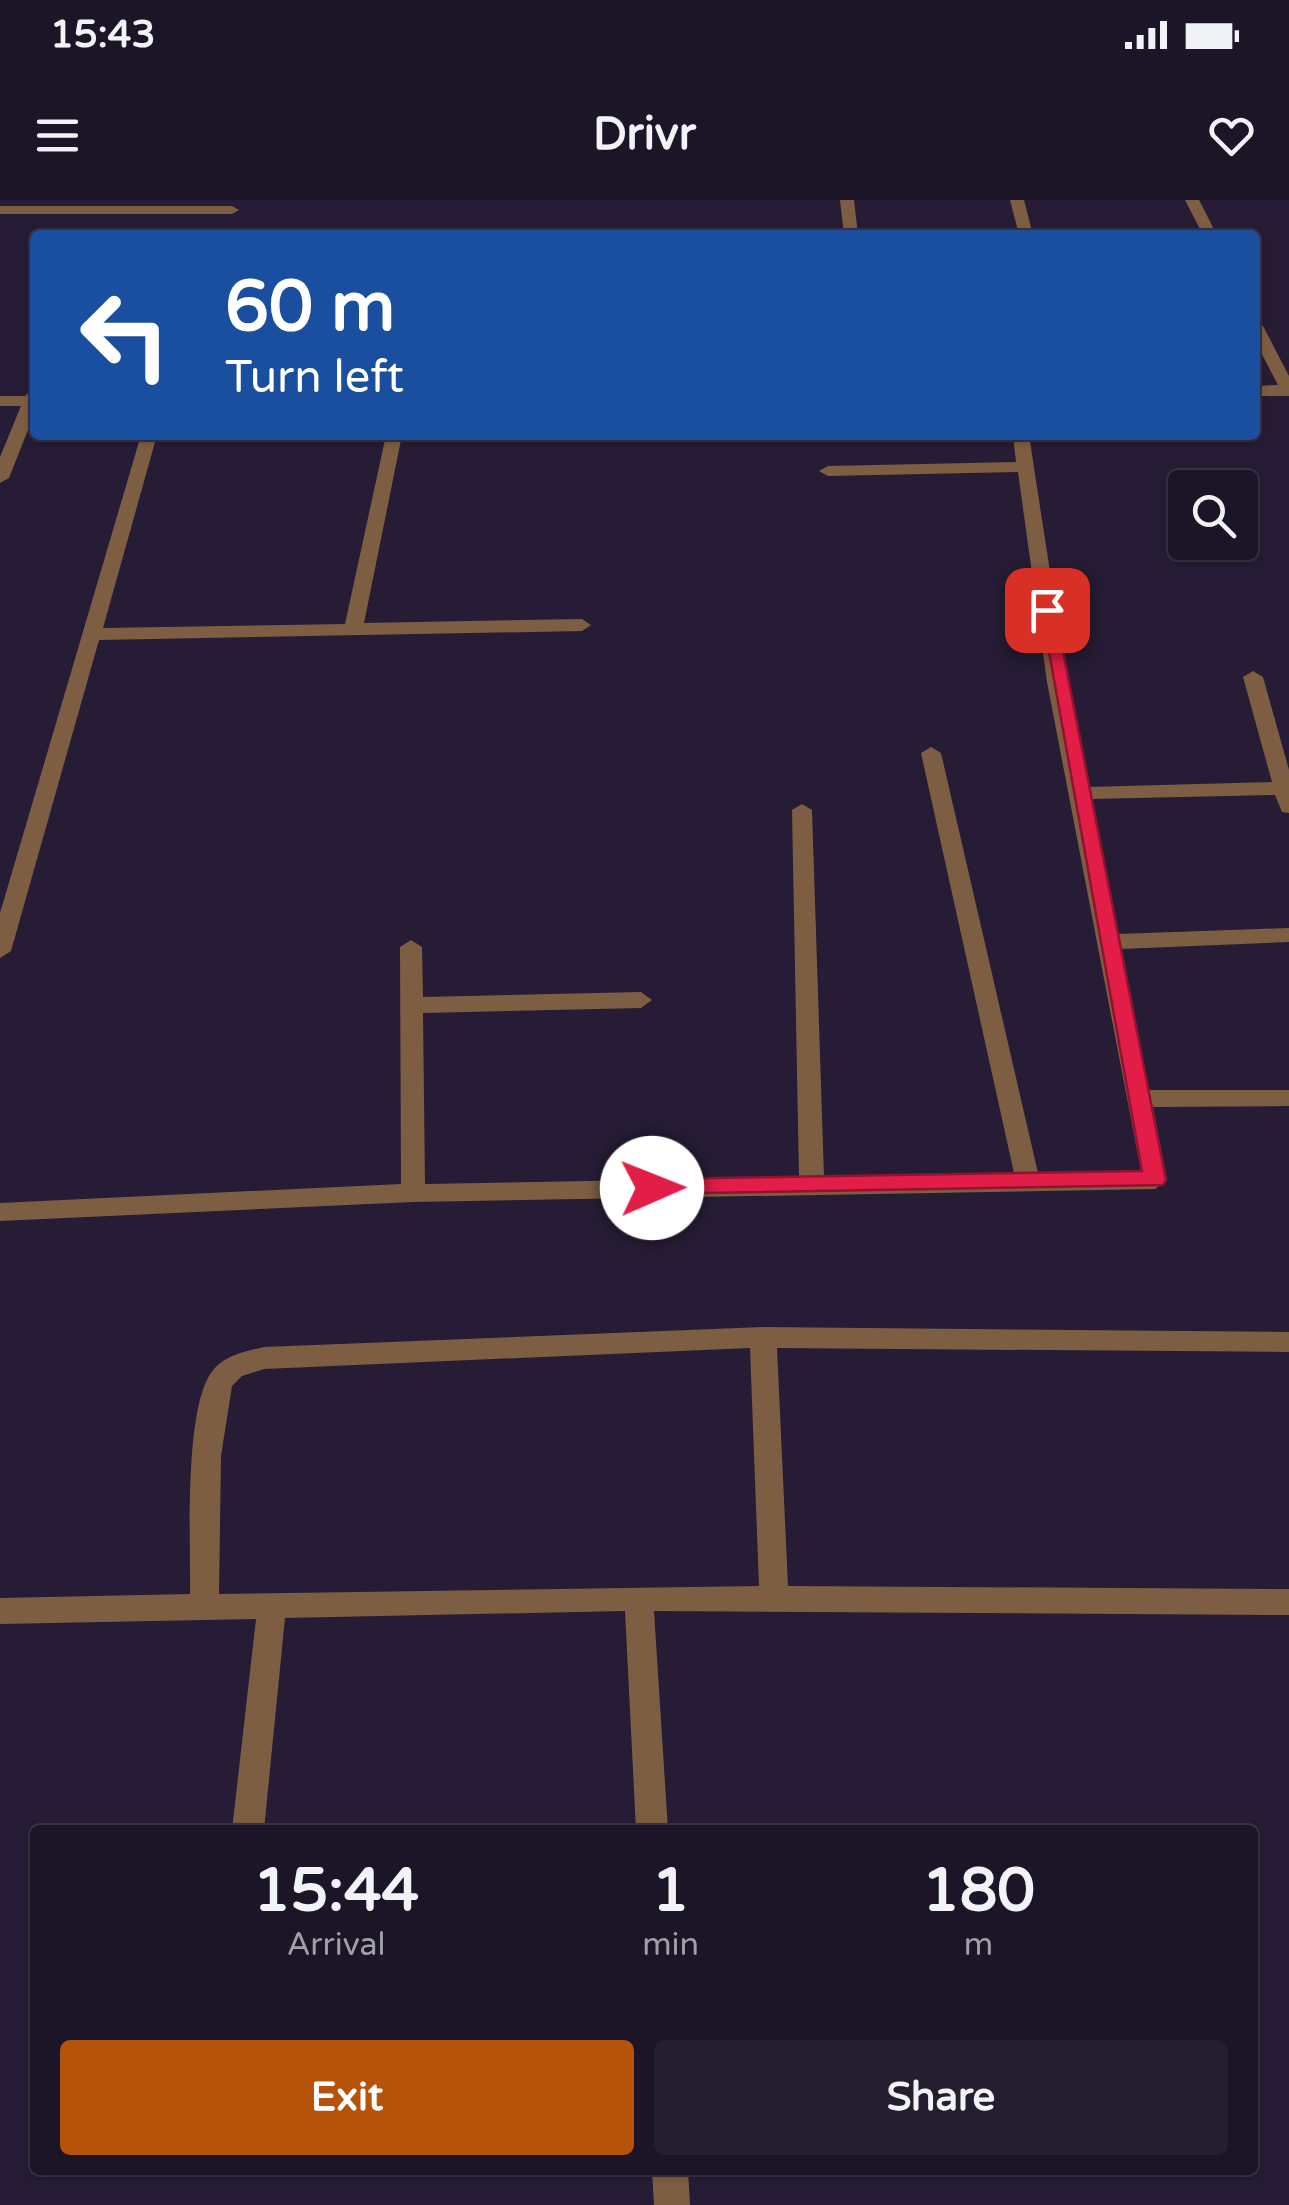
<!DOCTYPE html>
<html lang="en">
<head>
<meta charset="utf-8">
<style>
	:root { --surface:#1c1528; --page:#251e30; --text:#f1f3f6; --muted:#a09fa8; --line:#3a3445; --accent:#b45309 }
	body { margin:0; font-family:"Varela Round",sans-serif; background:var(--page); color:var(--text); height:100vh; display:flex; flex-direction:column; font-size:38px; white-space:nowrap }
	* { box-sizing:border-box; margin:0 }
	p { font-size:32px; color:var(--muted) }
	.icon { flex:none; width:55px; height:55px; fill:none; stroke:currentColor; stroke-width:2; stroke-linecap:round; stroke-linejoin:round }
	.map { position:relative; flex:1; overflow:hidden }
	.details { position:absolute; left:30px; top:1625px; width:1228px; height:350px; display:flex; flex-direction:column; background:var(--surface); border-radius:10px; box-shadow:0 2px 8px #0004,0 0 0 2px var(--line) }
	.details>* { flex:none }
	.banner { position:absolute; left:30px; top:30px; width:1230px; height:210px; border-radius:10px; box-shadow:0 2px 8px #0004,0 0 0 2px var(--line); background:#1a4fa0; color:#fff; overflow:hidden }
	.controls { position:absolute; left:1168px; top:270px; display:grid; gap:20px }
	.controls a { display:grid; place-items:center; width:90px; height:90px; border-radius:10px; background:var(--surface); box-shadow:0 2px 8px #0004,0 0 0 2px var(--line); font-size:50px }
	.pin { position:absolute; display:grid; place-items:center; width:85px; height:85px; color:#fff; margin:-42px; border-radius:20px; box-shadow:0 5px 15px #0006 }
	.me { position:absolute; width:110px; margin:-55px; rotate:89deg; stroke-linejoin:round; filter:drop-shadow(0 0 8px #0008) }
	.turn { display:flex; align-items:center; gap:35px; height:210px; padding:0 30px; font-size:45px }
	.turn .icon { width:130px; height:130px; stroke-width:2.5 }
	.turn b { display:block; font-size:70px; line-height:85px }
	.eta { display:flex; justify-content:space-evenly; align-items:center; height:170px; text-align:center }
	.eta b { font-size:60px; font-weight:800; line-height:70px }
	.button { display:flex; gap:20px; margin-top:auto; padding:20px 30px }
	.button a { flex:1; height:115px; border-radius:10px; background:var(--accent); color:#fff; font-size:40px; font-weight:800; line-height:115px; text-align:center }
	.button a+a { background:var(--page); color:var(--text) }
	.status { display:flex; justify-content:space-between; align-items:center; height:70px; padding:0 50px; background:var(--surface); direction:ltr }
	.status svg { height:28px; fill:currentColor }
	header { display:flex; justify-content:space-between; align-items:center; height:130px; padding:0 30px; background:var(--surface); font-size:45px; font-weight:800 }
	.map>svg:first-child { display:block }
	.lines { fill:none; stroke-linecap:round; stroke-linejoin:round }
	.minor { fill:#7e5e42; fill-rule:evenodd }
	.route { fill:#e11d48; stroke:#92132f; stroke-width:2.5 }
</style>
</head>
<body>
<div class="status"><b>15:43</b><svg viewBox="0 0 49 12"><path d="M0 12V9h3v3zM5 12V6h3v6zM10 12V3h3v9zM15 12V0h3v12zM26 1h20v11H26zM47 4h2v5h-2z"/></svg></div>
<header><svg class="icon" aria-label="menu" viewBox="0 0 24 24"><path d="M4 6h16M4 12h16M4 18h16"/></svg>Drivr<svg class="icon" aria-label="heart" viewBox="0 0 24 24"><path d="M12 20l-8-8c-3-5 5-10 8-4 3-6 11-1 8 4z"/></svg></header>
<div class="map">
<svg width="1289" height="2005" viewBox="0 0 1289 2005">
	<rect width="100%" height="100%" fill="#261c35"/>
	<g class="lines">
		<g class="minor">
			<path d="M 840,0 L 854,0 L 858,35 L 844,35 Z"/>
			<path d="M 1010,0 L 1024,0 L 1033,35 L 1019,35 Z"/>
			<path d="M 1185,0 L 1199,0 L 1217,35 L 1203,35 Z"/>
			<path d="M 0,6 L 232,6 L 239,10 L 232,14 L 0,14 Z"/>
			<path d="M 1255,121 L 1263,126 L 1289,176 L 1289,196 L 1255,196 L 1255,186 L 1278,185 L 1255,141 Z"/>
			<path d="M 35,187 L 35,212 L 9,278 L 0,283 L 0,257 L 21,206 L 0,206 L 0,196 L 25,196 Z"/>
			<path d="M 141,235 L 157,235 L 103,428 L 345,424 L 386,235 L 402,235 L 364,423 L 582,419 L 591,425 L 582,431 L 99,440 L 11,751 L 0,758 L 0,713 Z"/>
			<path d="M 1013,235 L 1029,235 L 1067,482 L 1088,587 L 1272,582 L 1243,477 L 1253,471 L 1263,477 L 1289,570 L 1289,613 L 1282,612 L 1275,595 L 1090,599 L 1118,734 L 1289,728 L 1289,742 L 1121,749 L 1149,890 L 1289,890 L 1289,906 L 1153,907 L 1167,980 L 1155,989 L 413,1002 L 0,1021 L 0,1003 L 401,984 L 400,747 L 411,740 L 422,747 L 423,797 L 641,792 L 652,800 L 641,808 L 423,813 L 425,984 L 799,977 L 792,610 L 802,604 L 812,610 L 824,977 L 1014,973 L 921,553 L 931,547 L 941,553 L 1038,973 L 1141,971 L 1047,482 L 1018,272 L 828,276 L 819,271 L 828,266 L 1016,262 Z"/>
			<path d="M 763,1127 L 1289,1132 L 1289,1152 L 777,1148 L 788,1386 L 1289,1389 L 1289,1415 L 654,1411 L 668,1630 L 636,1630 L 625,1411 L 285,1418 L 264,1630 L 232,1630 L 256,1419 L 0,1424 L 0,1398 L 190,1394 C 191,1345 183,1204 214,1169 C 226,1155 247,1151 264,1147 ZM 750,1148 L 759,1386 L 219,1394 L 221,1256 L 232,1186 L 242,1176 L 264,1169 Z"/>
			<path d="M 652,1970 L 688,1970 L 690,2005 L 654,2005 Z"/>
		</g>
	</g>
	<path class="route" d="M 1041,407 L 1055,410 L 1166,980 L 1163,985 L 645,994 L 641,988 L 652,979 L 1142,971 Z"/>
</svg>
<div class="controls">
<a><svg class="icon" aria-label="search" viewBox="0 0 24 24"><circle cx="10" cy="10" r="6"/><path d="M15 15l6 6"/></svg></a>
</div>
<div class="pin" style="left:1047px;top:410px;background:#d93025"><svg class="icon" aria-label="arrive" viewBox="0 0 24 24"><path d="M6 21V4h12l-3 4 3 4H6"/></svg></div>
<svg class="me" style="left:652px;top:988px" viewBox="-20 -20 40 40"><circle r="19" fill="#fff"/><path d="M0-13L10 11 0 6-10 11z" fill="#e11d48"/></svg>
<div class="banner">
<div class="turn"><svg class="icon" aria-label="left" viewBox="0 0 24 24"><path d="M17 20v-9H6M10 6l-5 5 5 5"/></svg><div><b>60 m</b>Turn left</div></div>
</div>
<section class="details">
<div class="eta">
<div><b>15:44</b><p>Arrival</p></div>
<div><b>1</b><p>min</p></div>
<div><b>180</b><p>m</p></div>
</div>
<div class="button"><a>Exit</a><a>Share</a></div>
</section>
</div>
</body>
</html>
